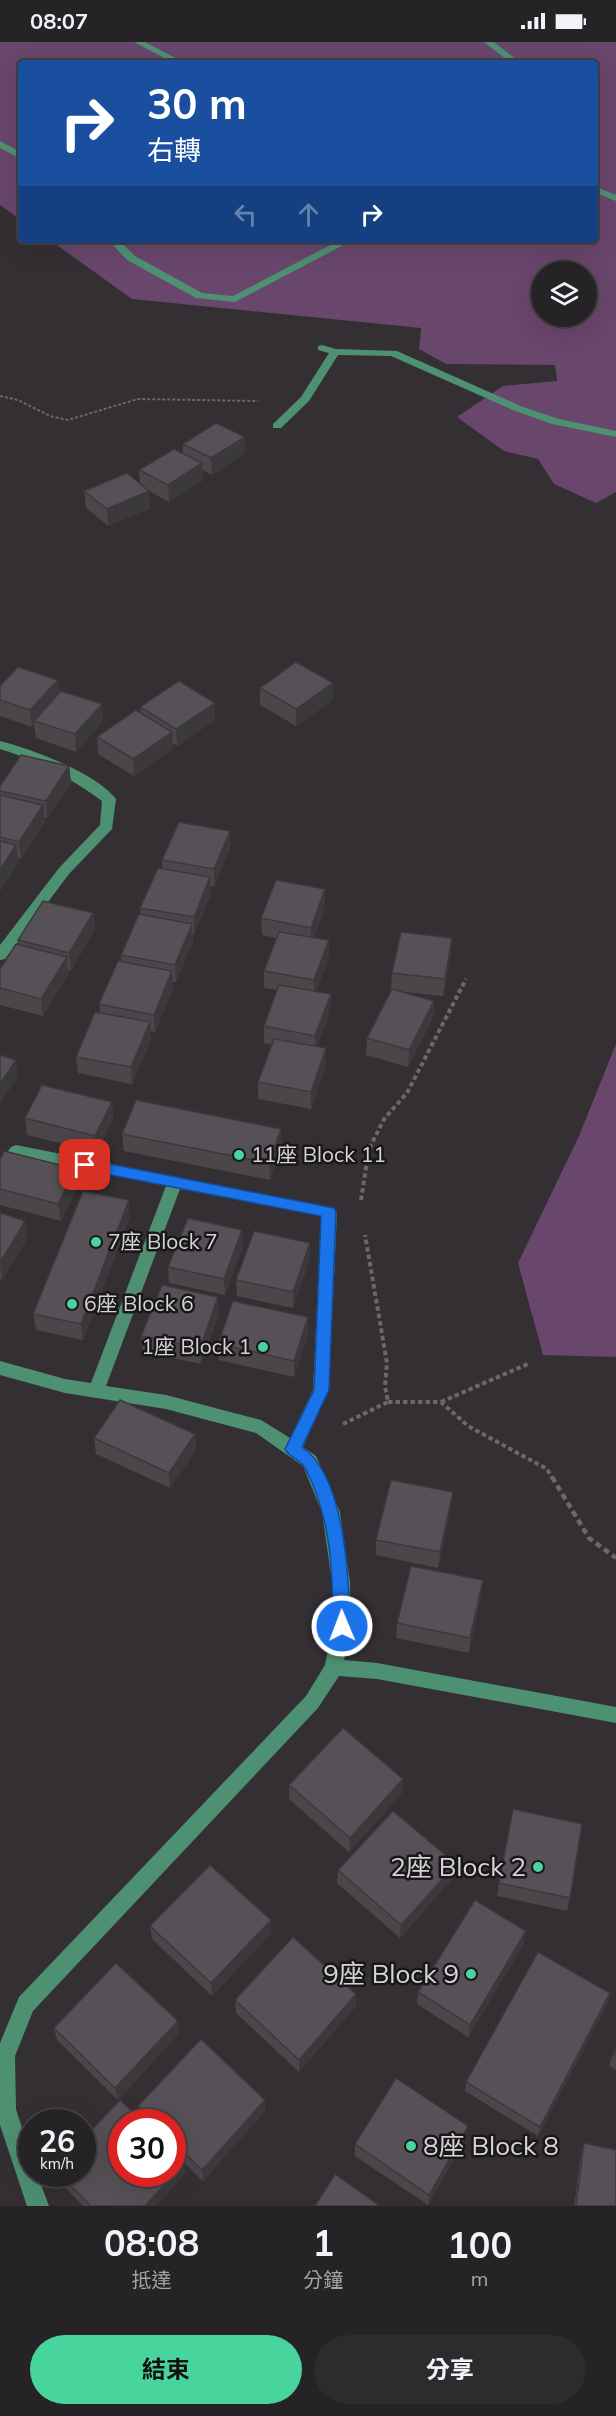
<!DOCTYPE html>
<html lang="zh-TW">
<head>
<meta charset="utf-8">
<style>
	:root { --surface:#262326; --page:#2e2b2e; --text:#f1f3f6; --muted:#a4a4a7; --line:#424043; --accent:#48d49d }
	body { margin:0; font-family:Mulish,"Noto Sans TC",sans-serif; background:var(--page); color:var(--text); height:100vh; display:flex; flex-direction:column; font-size:22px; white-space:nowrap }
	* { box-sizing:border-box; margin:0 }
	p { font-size:20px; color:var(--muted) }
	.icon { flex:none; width:33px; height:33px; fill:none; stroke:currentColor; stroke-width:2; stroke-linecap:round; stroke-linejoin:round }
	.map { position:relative; height:2164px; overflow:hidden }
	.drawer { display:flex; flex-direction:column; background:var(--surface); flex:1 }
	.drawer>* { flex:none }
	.top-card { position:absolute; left:18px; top:18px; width:580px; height:183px; border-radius:6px; box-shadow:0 6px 24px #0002,0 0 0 2px var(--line); background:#1a4fa0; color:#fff; overflow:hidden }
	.tools { position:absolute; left:531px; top:219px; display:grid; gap:12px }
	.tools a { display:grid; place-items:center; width:66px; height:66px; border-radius:50%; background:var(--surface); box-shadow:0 6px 24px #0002,0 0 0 2px var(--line); font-size:30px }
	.speed { position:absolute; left:18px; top:2067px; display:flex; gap:12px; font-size:30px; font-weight:700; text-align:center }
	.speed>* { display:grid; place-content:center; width:78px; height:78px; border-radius:50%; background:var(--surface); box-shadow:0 6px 24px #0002,0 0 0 2px var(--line); line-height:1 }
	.speed small { font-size:15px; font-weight:400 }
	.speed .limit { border:9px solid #d22; background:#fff; color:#111 }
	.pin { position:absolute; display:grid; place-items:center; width:51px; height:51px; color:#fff; margin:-26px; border-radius:12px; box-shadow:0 3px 9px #0006 }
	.me { position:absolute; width:66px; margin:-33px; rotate:359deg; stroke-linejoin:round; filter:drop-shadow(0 0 4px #0008) }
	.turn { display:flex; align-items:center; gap:21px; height:126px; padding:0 30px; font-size:27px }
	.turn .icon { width:78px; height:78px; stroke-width:2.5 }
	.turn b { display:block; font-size:42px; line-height:51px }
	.lanes { display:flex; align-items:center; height:57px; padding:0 30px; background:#0003; justify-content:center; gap:30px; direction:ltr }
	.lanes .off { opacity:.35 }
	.eta { display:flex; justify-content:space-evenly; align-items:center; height:102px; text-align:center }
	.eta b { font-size:36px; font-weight:700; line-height:42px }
	.primary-button { display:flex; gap:12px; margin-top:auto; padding:12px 30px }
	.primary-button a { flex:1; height:69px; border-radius:36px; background:var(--accent); color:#111; font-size:24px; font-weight:700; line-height:69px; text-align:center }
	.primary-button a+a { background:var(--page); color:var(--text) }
	.status { display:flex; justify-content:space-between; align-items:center; height:42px; padding:0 30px; background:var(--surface); direction:ltr }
	.status svg { height:16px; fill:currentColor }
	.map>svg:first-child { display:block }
	.green { fill:#69466c; fill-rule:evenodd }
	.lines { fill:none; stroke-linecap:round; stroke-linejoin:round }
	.path-far2 { stroke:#6b686b; stroke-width:2; stroke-dasharray:3 2; stroke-linecap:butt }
	.path-far1 { stroke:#6b686b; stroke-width:4; stroke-dasharray:4.5 3; stroke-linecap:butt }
	.path { stroke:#6b686b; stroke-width:4.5; stroke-dasharray:6 4; stroke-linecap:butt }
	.minor { fill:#4e9072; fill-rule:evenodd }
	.wall { fill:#4a464a }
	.shaded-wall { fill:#3c393c }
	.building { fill:#565156; stroke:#3c393c; stroke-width:1.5 }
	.route { fill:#1a73e8; stroke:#114b97; stroke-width:1.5 }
	.poi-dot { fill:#48d49d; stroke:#191719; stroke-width:2 }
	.labels { text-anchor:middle; stroke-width:5; stroke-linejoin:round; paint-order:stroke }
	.poi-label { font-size:21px; fill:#d6d3d6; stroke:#191719; text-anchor:start }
	.near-poi-label { font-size:26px; fill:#d6d3d6; stroke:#191719; text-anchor:end }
</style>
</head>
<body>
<div class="status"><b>08:07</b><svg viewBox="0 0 49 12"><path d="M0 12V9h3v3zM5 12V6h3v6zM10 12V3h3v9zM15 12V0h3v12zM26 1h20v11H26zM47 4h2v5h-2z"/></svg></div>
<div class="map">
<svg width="616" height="2164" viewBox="0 0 616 2164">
	<rect width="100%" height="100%" fill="#332f33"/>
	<g class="green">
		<path d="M 0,0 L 616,0 L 616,450 L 596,461 L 554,442 L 538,417 L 504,409 L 457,375 L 503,344 L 557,339 L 555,323 L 446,322 L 419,307 L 421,286 L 132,257 L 50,198 L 596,198 L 596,21 L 21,21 L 21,178 L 0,163 ZM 542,230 L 586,230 L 586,274 L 542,274 Z"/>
		<path d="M 616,1002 L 616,1315 L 543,1313 L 518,1221 L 579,1094 Z"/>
	</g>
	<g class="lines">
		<path class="path-far2" d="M 0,354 L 18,358 L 50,374 L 68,378 L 138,357 L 258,359"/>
		<g class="path-far1">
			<path d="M 361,1158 L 369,1107 L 384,1077 L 407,1051 L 466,937"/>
			<path d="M 388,1360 L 441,1360 L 468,1384 L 547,1427 L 552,1436"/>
			<path d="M 441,1360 L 530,1321"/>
			<path d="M 343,1382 L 388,1360 L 385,1344 L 387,1321 L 365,1193"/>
		</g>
		<path class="path" d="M 552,1435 L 589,1496 L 616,1516"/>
		<g class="minor">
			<path d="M 134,0 L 145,0 L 185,21 L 174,21 Z"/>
			<path d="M 484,0 L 494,0 L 521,21 L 511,21 Z"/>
			<path d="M 0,99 L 21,110 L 21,117 L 0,106 Z"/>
			<path d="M 596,145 L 616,153 L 616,159 L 596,151 Z"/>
			<path d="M 108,198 L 119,198 L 135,214 L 202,251 L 233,254 L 340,198 L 353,198 L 235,260 L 196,256 L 127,218 Z"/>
			<path d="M 322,303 L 336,307 L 397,309 L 523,365 L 559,377 L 616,389 L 616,395 L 552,382 L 515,369 L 391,314 L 338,313 L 309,359 L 281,386 L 273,386 L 273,382 L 301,355 L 329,311 L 318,308 L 318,304 Z"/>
			<path d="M 0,699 C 32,707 96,731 116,757 L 112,787 L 69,832 L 5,917 L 0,918 L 0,903 L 59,826 L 100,783 L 102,759 C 67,734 41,720 0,707 Z"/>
			<path d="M 16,1103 L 334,1166 L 337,1170 L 329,1348 L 303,1405 L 316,1414 L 340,1470 L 350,1540 L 351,1584 L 344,1618 L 377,1621 L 616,1665 L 616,1681 L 377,1637 L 339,1634 L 318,1666 L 33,1969 L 15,2014 L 16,2067 L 32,2118 L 32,2132 L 37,2132 L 49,2164 L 27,2164 L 0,2083 L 0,2001 L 19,1955 L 306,1654 L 325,1623 L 333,1584 L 332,1540 L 322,1470 L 303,1424 L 256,1391 L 166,1367 L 65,1351 L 0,1333 L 0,1319 L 65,1337 L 91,1341 L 166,1144 L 11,1113 L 8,1109 L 11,1105 ZM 180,1147 L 321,1174 L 313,1348 L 290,1396 L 261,1378 L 166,1353 L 106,1344 Z"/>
		</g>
	</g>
	<g class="wall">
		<path d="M 183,402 L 245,411 L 212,433 L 202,428 L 203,438 L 169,460 L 149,449 L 150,466 L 108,484 L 86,466 L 84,449 L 140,442 L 139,428 L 183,411 Z"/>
		<path d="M 333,641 L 333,658 L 296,684 L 260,663 L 260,646 Z"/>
		<path d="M 0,644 L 59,651 L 102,662 L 103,679 L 76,710 L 36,696 L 34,683 L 32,685 L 0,674 Z"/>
		<path d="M 140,665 L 215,678 L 177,704 L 173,701 L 173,707 L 134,734 L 98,712 L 97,695 L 141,671 Z"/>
		<path d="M 69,724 L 71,741 L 47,776 L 44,776 L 45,780 L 21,817 L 18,816 L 19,820 L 0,849 L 0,744 Z"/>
		<path d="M 230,806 L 214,845 L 211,844 L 211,852 L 194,892 L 193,892 L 193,899 L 176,940 L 173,940 L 173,946 L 155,990 L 150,989 L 151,997 L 132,1042 L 78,1031 L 76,1015 L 100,971 L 99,962 L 121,920 L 121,913 L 141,872 L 140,866 L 162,827 L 162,818 Z"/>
		<path d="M 325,864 L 314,896 L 329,898 L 329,915 L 316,949 L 331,952 L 330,969 L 317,1005 L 326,1023 L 311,1067 L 258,1057 L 258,1040 L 272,1003 L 264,1001 L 264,984 L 277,948 L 264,946 L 264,929 L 276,896 L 262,893 L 261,876 Z"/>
		<path d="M 93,871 L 95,888 L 71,928 L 68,928 L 68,933 L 43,974 L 0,963 L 0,927 L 19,903 L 18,898 Z"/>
		<path d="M 451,913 L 443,954 L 396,949 L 434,959 L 433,976 L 408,1025 L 366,1013 L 367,996 L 391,948 L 392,931 Z"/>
		<path d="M 112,1060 L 113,1077 L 97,1110 L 27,1093 L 25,1076 Z"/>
		<path d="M 281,1087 L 281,1104 L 270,1138 L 124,1109 L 122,1092 Z"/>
		<path d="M 0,1117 L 78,1144 L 61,1179 L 0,1163 Z"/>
		<path d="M 0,1171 L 28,1195 L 2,1238 L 0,1237 Z"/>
		<path d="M 130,1175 L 83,1298 L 36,1288 L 33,1272 Z"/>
		<path d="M 310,1201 L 310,1217 L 293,1266 L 237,1254 L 236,1238 Z"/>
		<path d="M 243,1204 L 225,1253 L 169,1241 L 168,1225 Z"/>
		<path d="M 219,1271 L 201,1322 L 143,1310 L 141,1294 Z"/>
		<path d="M 308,1291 L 294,1335 L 219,1318 L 218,1302 Z"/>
		<path d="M 195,1392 L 196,1408 L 170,1446 L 96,1412 L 94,1396 Z"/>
		<path d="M 451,1466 L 438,1526 L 376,1513 L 376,1498 Z"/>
		<path d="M 483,1538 L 481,1553 L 469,1611 L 396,1596 L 397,1581 Z"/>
		<path d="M 403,1737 L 402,1751 L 349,1810 L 289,1757 L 289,1743 Z"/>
		<path d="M 456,1822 L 454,1835 L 400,1896 L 337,1841 L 338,1828 Z"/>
		<path d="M 499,1841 L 570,1856 L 567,1869 L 497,1854 Z"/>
		<path d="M 150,1884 L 271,1891 L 212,1954 L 152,1897 Z"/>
		<path d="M 524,1902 L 468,1995 L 417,1962 L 418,1950 Z"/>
		<path d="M 235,1958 L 356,1964 L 299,2030 L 236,1971 Z"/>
		<path d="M 608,1961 L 538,2094 L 465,2049 L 466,2040 Z"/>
		<path d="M 54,1986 L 179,1991 L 118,2058 L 57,1998 Z"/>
		<path d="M 616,2006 L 616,2028 L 609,2024 L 613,2012 Z"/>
		<path d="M 265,2058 L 265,2069 L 203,2139 L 172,2109 L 172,2080 L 144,2080 L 140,2076 L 138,2064 Z"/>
		<path d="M 466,2095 L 428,2163 L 355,2114 L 355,2102 Z"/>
		<path d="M 584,2101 L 616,2164 L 574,2164 L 581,2113 Z"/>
		<path d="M 184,2121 L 185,2132 L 156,2164 L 83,2164 L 58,2138 L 56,2132 L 82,2132 Z"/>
	</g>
	<g class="shaded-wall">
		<path d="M 245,395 L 245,411 L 212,433 L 211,416 Z"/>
		<path d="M 202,421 L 203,438 L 169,460 L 168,443 Z"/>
		<path d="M 149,449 L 150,466 L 108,484 L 107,467 Z"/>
		<path d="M 58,638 L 60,655 L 34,679 L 34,683 L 32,685 L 30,668 Z"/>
		<path d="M 333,641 L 333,658 L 296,684 L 296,667 Z"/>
		<path d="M 215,661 L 215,678 L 177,704 L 176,687 Z"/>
		<path d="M 102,662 L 103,679 L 76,710 L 75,692 Z"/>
		<path d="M 172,690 L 173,707 L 134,734 L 133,717 Z"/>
		<path d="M 69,724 L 71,741 L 47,776 L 46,759 Z"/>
		<path d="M 43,763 L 45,780 L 21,817 L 19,800 Z"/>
		<path d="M 230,789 L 230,806 L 214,845 L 214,827 Z"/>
		<path d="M 16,803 L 19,820 L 0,849 L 0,828 Z"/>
		<path d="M 210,835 L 211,852 L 194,892 L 194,875 Z"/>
		<path d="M 325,847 L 325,864 L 311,903 L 311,886 Z"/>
		<path d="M 93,871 L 95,888 L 71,928 L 69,911 Z"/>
		<path d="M 192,882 L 193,899 L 176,940 L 175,923 Z"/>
		<path d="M 452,896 L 451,913 L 443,954 L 445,937 Z"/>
		<path d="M 329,898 L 329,915 L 314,955 L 314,938 Z"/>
		<path d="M 67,915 L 68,933 L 43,974 L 41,957 Z"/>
		<path d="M 172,929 L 173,946 L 155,990 L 154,973 Z"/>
		<path d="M 331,952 L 330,969 L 315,1011 L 315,994 Z"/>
		<path d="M 434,959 L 433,976 L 408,1025 L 409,1008 Z"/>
		<path d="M 150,980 L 151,997 L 132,1042 L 131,1025 Z"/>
		<path d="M 326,1006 L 326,1023 L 311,1067 L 311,1050 Z"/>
		<path d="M 16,1018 L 18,1035 L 0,1062 L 0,1042 Z"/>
		<path d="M 112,1060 L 113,1077 L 97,1110 L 95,1094 Z"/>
		<path d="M 281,1087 L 281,1104 L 270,1138 L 269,1121 Z"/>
		<path d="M 76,1127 L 78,1144 L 61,1179 L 58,1162 Z"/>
		<path d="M 129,1158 L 130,1175 L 83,1298 L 81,1282 Z"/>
		<path d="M 25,1179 L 28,1195 L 2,1238 L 0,1221 Z"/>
		<path d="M 242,1188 L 243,1204 L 225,1253 L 224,1237 Z"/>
		<path d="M 310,1201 L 310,1217 L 293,1266 L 293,1250 Z"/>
		<path d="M 218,1255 L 219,1271 L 201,1322 L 200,1306 Z"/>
		<path d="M 308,1275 L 308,1291 L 294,1335 L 294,1319 Z"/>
		<path d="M 195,1392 L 196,1408 L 170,1446 L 169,1431 Z"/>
		<path d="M 453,1450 L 451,1466 L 438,1526 L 440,1510 Z"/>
		<path d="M 483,1538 L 481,1553 L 469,1611 L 470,1596 Z"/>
		<path d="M 403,1737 L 402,1751 L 349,1810 L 350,1796 Z"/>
		<path d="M 456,1822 L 454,1835 L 400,1896 L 401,1883 Z"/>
		<path d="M 271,1878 L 271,1891 L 212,1954 L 211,1941 Z"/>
		<path d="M 526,1889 L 524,1902 L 468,1995 L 470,1983 Z"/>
		<path d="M 610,1951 L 608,1961 L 538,2094 L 540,2085 Z"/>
		<path d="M 356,1952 L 356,1964 L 299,2030 L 299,2018 Z"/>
		<path d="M 178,1979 L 179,1991 L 118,2058 L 115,2046 Z"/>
		<path d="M 265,2058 L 265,2069 L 203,2139 L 202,2128 Z"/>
		<path d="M 468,2084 L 466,2095 L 428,2163 L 429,2153 Z"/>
		<path d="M 184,2121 L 185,2132 L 156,2164 L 145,2164 Z"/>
	</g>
	<g class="building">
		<path d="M 216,381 L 245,395 L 211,416 L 183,402 Z"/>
		<path d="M 174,407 L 202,421 L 168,443 L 139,428 Z"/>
		<path d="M 127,431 L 149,449 L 107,467 L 84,449 Z"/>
		<path d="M 296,620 L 333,641 L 296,667 L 260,646 Z"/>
		<path d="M 18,625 L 58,638 L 30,668 L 0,658 L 0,644 Z"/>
		<path d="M 179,639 L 215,661 L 176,687 L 140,665 Z"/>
		<path d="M 61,649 L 102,662 L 75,692 L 34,679 Z"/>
		<path d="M 136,668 L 172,690 L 133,717 L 97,695 Z"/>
		<path d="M 21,713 L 69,724 L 46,759 L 0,749 L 0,744 Z"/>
		<path d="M 0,753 L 43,763 L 19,800 L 0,795 Z"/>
		<path d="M 179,780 L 230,789 L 214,827 L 162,818 Z"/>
		<path d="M 0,799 L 16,803 L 0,828 Z"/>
		<path d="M 158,826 L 210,835 L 194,875 L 140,866 Z"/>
		<path d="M 276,838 L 325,847 L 311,886 L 261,876 Z"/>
		<path d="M 43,859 L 93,871 L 69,911 L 18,898 Z"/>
		<path d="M 139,872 L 192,882 L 175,923 L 121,913 Z"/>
		<path d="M 279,890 L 329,898 L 314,938 L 264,929 Z"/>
		<path d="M 401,890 L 452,896 L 445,937 L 392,931 Z"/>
		<path d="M 16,902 L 67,915 L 41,957 L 0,946 L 0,927 Z"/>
		<path d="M 118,919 L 172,929 L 154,973 L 99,962 Z"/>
		<path d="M 279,943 L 331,952 L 315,994 L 264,984 Z"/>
		<path d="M 392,947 L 434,959 L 409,1008 L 367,996 Z"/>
		<path d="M 95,970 L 150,980 L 131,1025 L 76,1015 Z"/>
		<path d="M 274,997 L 326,1006 L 311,1050 L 258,1040 Z"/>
		<path d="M 0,1013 L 16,1018 L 0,1042 Z"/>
		<path d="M 42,1043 L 112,1060 L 95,1094 L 25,1076 Z"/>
		<path d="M 136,1058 L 281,1087 L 269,1121 L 122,1092 Z"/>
		<path d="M 4,1109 L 76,1127 L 58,1162 L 0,1147 L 0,1117 Z"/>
		<path d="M 83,1149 L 129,1158 L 81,1282 L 33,1272 Z"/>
		<path d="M 0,1171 L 25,1179 L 0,1221 Z"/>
		<path d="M 188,1176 L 242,1188 L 224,1237 L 168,1225 Z"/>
		<path d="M 254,1189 L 310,1201 L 293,1250 L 236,1238 Z"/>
		<path d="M 162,1243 L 218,1255 L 200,1306 L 141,1294 Z"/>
		<path d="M 233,1259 L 308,1275 L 294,1319 L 218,1302 Z"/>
		<path d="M 120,1358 L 195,1392 L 169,1431 L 94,1396 Z"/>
		<path d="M 391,1438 L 453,1450 L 440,1510 L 376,1498 Z"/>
		<path d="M 411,1524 L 483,1538 L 470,1596 L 397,1581 Z"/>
		<path d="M 343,1686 L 403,1737 L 350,1796 L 289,1743 Z"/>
		<path d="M 513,1767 L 582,1782 L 570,1856 L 499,1841 Z"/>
		<path d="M 393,1769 L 456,1822 L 401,1883 L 338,1828 Z"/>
		<path d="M 210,1823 L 271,1878 L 211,1941 L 150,1884 Z"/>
		<path d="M 475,1858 L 526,1889 L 470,1983 L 418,1950 Z"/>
		<path d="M 293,1895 L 356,1952 L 299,2018 L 235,1958 Z"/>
		<path d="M 538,1910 L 610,1951 L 540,2085 L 466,2040 Z"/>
		<path d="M 116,1921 L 178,1979 L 115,2046 L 54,1986 Z"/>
		<path d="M 201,1997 L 265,2058 L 202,2128 L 172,2099 L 172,2080 L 154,2080 L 138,2064 Z"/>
		<path d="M 616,2006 L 616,2014 L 613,2012 Z"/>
		<path d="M 396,2036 L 468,2084 L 429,2153 L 355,2102 Z"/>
		<path d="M 120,2058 L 143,2080 L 122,2080 L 122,2132 L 172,2132 L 172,2110 L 184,2121 L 145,2164 L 91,2164 L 59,2132 L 82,2132 L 82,2098 Z"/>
		<path d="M 584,2101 L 616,2108 L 616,2164 L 576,2164 Z"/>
		<path d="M 335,2132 L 380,2164 L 315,2164 Z"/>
	</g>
	<path class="route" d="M 85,1117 L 334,1166 L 336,1170 L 329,1348 L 302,1405 C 345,1434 349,1535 350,1584 L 347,1589 L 342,1591 L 336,1589 L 333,1584 C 333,1531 331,1474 305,1426 C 300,1417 289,1416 285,1407 L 314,1348 L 321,1174 L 85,1128 L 78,1123 Z"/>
	<g class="poi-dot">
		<circle cx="239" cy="1113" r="6"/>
		<circle cx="96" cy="1200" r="6"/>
		<circle cx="72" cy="1262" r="6"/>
		<circle cx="263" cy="1305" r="6"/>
		<circle cx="538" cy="1825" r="6"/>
		<circle cx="471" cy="1932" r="6"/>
		<circle cx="411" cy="2104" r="6"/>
	</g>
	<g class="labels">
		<g class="poi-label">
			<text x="251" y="1120">11座 Block 11</text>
			<text x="108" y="1207">7座 Block 7</text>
			<text x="84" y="1269">6座 Block 6</text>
			<text x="251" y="1312" text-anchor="end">1座 Block 1</text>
		</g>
		<g class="near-poi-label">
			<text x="526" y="1834">2座 Block 2</text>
			<text x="459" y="1941">9座 Block 9</text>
			<text x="423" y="2113" text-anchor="start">8座 Block 8</text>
		</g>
	</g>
</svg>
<div class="tools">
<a><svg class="icon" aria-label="layers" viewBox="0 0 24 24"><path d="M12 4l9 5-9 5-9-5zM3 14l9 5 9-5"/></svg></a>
</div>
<div class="speed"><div>26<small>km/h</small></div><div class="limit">30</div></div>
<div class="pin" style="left:85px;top:1123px;background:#d93025"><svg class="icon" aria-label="arrive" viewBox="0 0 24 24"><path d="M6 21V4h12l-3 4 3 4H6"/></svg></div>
<svg class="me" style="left:342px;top:1584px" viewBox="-20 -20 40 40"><circle r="17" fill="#1a73e8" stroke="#fff" stroke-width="3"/><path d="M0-11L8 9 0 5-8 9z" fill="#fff"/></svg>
<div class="top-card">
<div class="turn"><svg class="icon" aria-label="right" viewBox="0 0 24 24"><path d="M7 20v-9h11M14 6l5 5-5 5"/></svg><div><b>30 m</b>右轉</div></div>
<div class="lanes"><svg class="icon off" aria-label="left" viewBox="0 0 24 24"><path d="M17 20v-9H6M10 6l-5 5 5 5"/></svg><svg class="icon off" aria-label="ahead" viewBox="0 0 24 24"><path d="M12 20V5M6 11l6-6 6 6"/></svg><svg class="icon" aria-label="right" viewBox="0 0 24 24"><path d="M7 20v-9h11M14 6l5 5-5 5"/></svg></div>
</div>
</div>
<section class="drawer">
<div class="eta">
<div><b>08:08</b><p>抵達</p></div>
<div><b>1</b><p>分鐘</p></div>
<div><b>100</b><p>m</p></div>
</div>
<div class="primary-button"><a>結束</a><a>分享</a></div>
</section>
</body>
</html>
